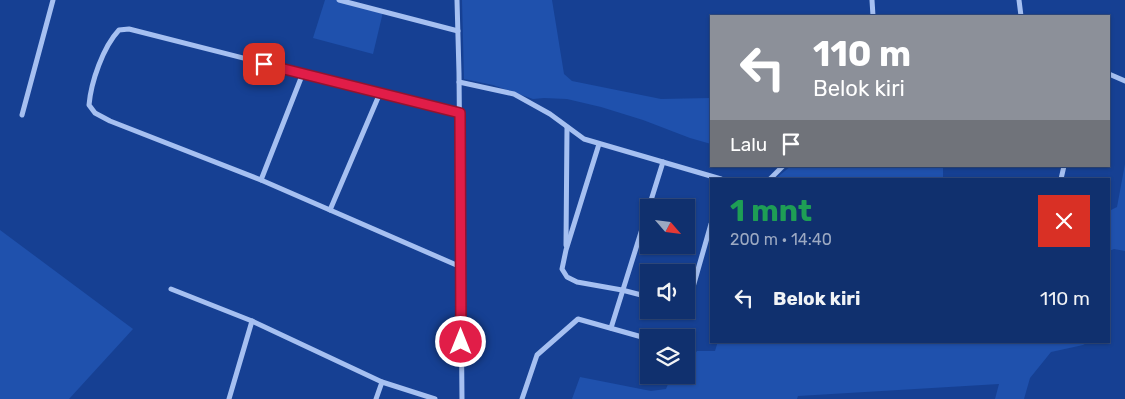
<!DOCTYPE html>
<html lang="id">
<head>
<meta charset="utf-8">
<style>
	:root { --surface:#10306e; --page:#193873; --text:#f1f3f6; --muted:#9ca9c2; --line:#304b81 }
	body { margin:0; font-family:Rubik,sans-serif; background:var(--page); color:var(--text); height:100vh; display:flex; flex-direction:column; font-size:19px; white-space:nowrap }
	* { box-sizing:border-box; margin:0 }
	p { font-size:16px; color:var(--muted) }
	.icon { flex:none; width:28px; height:28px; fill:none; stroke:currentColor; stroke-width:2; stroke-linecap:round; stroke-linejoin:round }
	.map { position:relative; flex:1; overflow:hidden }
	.details { position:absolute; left:710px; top:178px; width:400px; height:165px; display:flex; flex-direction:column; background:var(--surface); border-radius:0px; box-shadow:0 1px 4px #0004,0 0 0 1px var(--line) }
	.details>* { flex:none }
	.banner { position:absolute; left:710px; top:15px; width:400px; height:152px; border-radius:0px; box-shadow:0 1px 4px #0004,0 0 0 1px var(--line); background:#8c9099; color:#fff; overflow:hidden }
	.needle { width:32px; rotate:118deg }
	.controls { position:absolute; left:640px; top:199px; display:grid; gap:10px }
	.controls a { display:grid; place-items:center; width:55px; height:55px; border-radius:0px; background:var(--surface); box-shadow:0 1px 4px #0004,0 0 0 1px var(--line); font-size:25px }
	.pin { position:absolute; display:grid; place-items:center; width:42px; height:42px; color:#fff; margin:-21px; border-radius:10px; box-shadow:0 2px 8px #0006 }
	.me { position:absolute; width:55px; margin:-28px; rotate:0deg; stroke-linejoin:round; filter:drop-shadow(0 0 4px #0008) }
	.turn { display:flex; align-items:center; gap:18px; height:105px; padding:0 20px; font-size:22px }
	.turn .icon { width:65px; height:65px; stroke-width:2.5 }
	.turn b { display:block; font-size:35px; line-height:42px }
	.then { display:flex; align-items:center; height:48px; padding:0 20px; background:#0003; gap:10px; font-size:19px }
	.round { display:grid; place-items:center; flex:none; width:52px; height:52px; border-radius:0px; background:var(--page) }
	.overview { display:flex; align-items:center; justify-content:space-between; height:85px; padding:0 20px }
	h1 { font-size:30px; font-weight:700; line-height:38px; color:#1e9e55 }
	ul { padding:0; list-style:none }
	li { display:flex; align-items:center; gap:15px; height:70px; padding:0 20px }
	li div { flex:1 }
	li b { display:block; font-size:19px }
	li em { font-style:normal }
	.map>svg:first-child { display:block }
	.green { fill:#1f51ad }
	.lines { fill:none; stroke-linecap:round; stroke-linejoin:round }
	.minor { stroke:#a6c0f1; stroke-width:5 }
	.route-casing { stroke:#92132f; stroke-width:12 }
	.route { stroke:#e11d48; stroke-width:9 }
</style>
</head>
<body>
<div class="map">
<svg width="1125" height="399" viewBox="0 0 1125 399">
	<rect width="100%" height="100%" fill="#164093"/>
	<g class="green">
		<path d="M 325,0 L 339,0 L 383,12 L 373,54 L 313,38 Z"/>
		<path d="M 462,0 L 552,0 L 564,74 L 572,81 L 661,99 L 711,98 L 711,144 L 690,138 L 643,120 L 601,107 L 567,99 L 544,98 L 533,99 L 493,85 L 464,79 Z"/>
		<path d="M 1125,164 L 1125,251 L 1114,249 L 1109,251 L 1109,211 L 1117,207 Z"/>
		<path d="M 791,166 L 943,166 L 943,179 L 775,179 Z"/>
		<path d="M 0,230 L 133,329 L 69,399 L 0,399 Z"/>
		<path d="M 718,341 L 1090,341 L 1083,345 L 1051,352 L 1030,378 L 1024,399 L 995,399 L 999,384 L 798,396 L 797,399 L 572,399 L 580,377 L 651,391 L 666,389 L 672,375 L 686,375 L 686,364 L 697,351 L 715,351 Z"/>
	</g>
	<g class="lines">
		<g class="minor">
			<path d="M 339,0 L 458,31"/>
			<path d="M 457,0 L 459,73 L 462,399"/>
			<path d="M 872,0 L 873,16"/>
			<path d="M 1019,0 L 1021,16"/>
			<path d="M 1109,74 L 1125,81"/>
			<path d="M 459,82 L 514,94 L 550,114 L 584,139 L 721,179"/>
			<path d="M 460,113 L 129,29 L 119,30 C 103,47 91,82 89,105 L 95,113 L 110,121 L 261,180 L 461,267"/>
			<path d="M 22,115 L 53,0"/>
			<path d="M 599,144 L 566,250 L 562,269 L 567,277 L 577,282 L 622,290 L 649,297"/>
			<path d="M 770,179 L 783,166"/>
			<path d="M 1061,179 L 1064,166"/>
			<path d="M 261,180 L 303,73"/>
			<path d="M 330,210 L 380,93"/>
			<path d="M 566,245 L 567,127"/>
			<path d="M 171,289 L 252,321 L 382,382 L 435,399"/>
			<path d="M 686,300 L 693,287 L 711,224"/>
			<path d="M 611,328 L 663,162"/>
			<path d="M 229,399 L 252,321"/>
			<path d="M 376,399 L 382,382"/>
			<path d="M 522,399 L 537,355 L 578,319 L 649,339"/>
		</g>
	</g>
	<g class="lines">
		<defs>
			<path id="route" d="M 264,64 L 460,113 L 461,342"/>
		</defs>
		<use href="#route" class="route-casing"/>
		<use href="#route" class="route"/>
	</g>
</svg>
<div class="controls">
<a><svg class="needle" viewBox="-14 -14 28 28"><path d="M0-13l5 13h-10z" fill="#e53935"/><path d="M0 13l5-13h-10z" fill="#9ca9c2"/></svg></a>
<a><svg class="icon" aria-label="sound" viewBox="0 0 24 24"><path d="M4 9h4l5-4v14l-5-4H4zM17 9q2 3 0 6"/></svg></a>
<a><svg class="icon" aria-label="layers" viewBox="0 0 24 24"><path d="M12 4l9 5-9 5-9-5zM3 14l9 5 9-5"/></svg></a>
</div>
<div class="pin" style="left:264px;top:64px;background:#d93025"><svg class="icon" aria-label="arrive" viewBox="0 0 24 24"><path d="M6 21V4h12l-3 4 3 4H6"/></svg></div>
<svg class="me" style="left:461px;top:342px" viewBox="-20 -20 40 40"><circle r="17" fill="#e11d48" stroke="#fff" stroke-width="3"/><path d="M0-11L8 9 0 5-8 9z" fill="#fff"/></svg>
<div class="banner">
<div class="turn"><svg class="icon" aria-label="left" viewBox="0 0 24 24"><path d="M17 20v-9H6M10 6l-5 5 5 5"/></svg><div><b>110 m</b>Belok kiri</div></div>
<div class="then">Lalu<svg class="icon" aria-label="arrive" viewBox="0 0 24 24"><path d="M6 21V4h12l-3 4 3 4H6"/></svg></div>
</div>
<section class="details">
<div class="overview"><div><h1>1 mnt</h1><p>200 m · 14:40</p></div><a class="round" style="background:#d93025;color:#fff"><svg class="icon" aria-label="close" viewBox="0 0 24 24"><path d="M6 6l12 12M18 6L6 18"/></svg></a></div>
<ul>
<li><svg class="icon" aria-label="left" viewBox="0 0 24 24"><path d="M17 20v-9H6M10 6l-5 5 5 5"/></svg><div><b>Belok kiri</b></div><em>110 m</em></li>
</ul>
</section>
</div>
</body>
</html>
